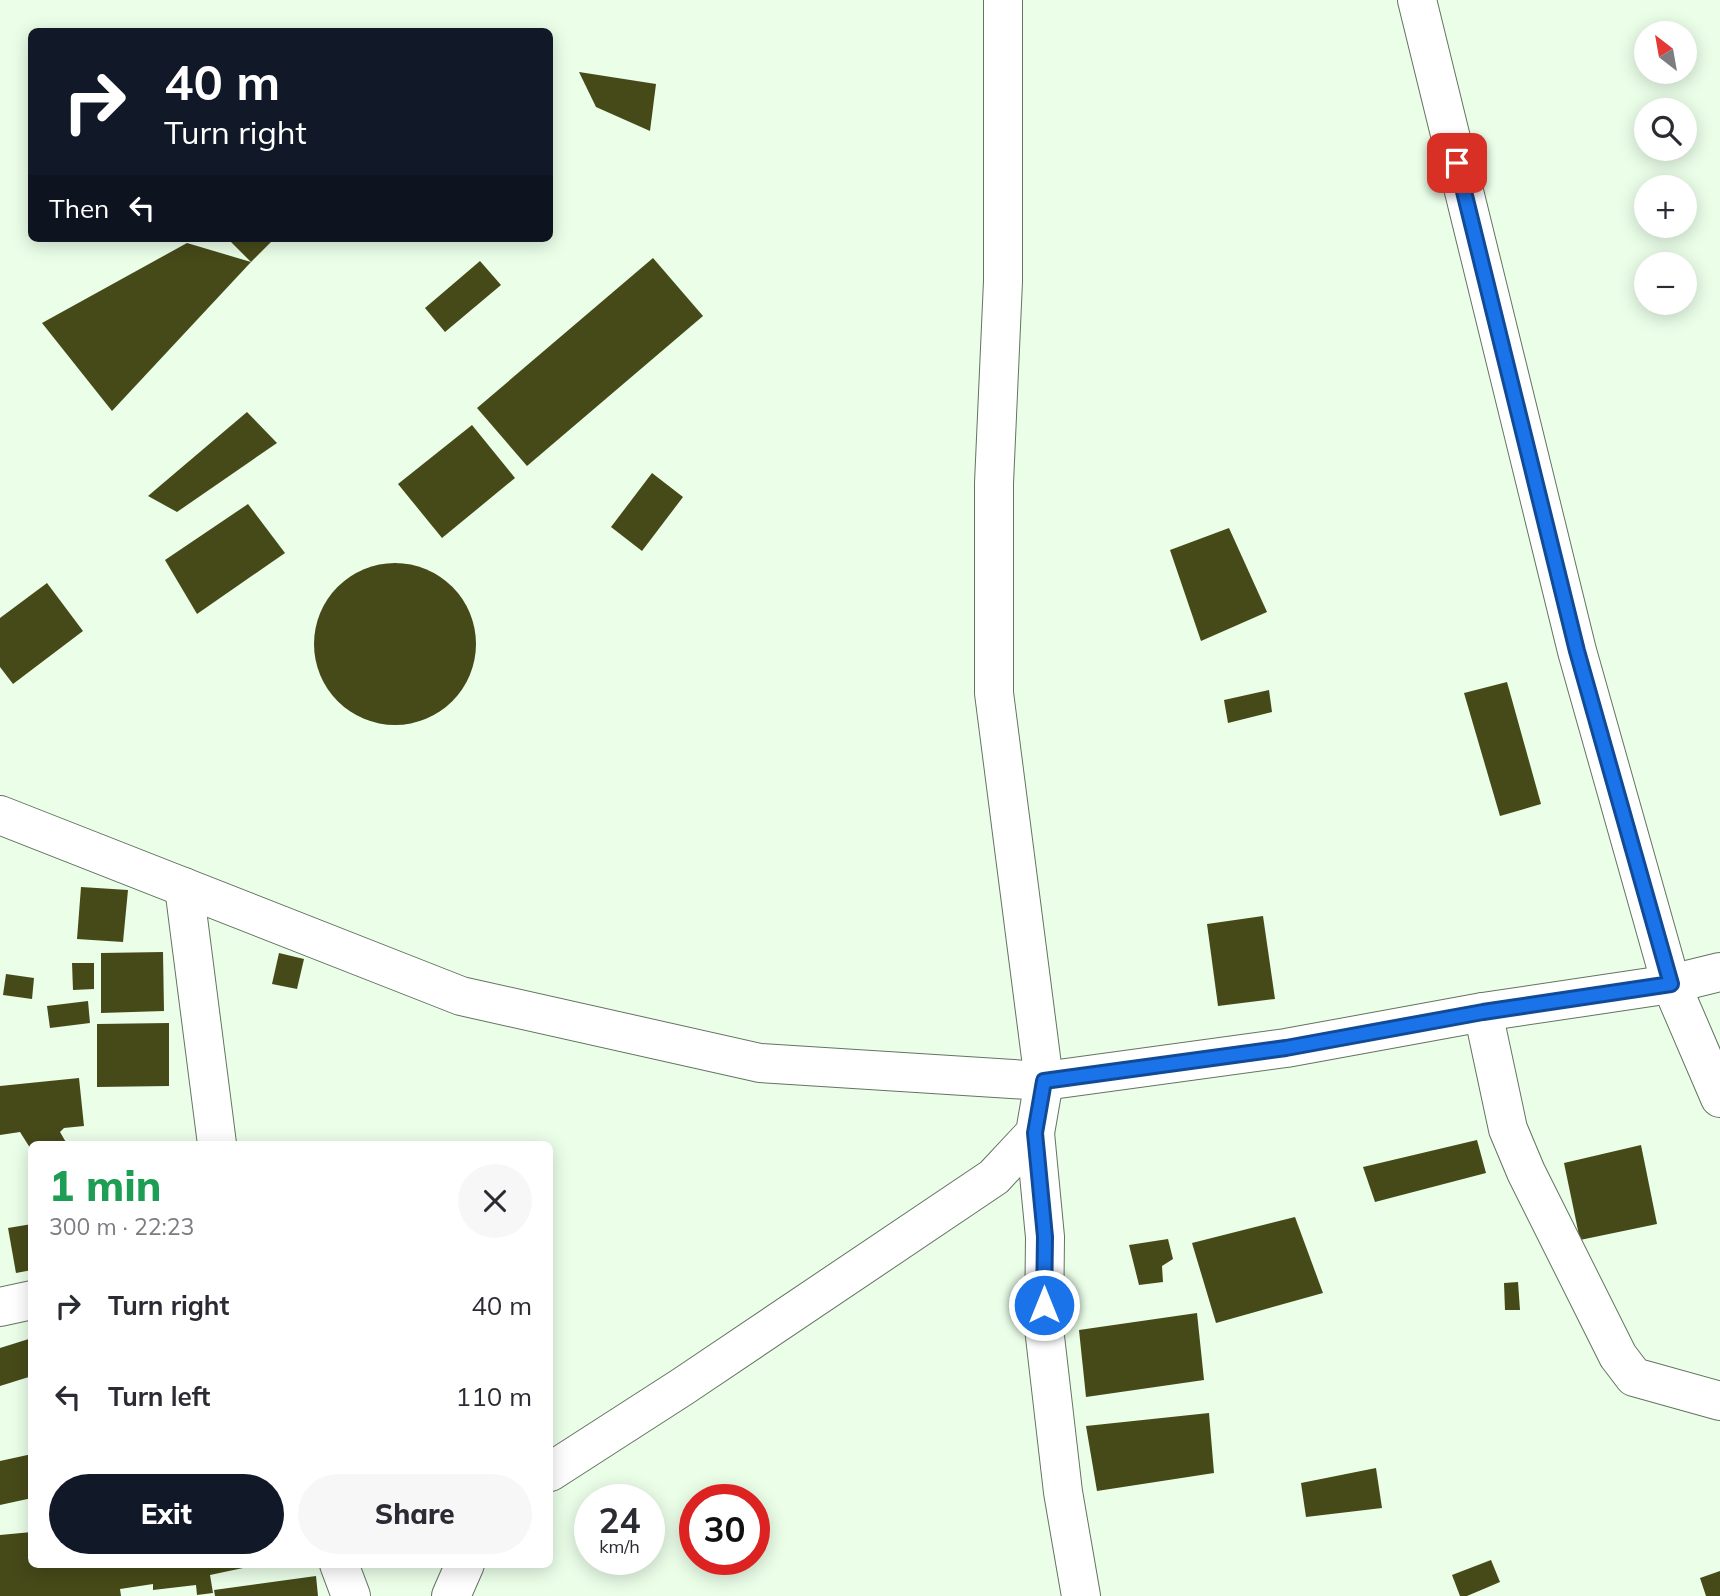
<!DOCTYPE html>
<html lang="en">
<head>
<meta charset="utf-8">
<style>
	:root { --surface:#fff; --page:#f7f7f7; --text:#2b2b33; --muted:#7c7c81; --accent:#111827 }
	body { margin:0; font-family:Mulish,sans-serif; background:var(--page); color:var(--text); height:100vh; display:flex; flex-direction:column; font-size:26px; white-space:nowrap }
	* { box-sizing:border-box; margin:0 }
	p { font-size:23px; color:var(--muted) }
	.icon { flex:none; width:38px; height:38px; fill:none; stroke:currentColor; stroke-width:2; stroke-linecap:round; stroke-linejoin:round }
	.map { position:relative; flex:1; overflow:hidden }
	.side { position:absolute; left:28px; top:1141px; width:525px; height:427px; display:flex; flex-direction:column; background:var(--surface); border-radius:10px; box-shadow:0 4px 18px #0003 }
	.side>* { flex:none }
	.guide { position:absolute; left:28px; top:28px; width:525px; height:214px; border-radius:10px; box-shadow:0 4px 18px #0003; background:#111827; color:#fff; overflow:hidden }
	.needle { width:46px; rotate:329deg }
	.tools { position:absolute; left:1634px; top:21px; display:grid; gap:14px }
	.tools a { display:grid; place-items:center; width:63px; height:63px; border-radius:50%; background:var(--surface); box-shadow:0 4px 18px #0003; font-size:35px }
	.speed { position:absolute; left:574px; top:1484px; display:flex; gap:14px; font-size:35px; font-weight:700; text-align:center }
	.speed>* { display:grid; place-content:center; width:91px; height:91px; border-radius:50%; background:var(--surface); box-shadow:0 4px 18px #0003; line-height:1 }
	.speed small { font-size:18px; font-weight:400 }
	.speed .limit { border:10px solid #d22; background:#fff; color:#111 }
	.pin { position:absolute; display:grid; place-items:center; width:60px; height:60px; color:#fff; margin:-30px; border-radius:14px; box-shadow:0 4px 10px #0006 }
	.me { position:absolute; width:77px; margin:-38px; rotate:0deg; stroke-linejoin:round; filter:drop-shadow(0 0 5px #0008) }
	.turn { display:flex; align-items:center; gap:24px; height:147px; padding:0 21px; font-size:32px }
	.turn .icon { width:91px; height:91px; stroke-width:2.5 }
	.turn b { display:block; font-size:49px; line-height:60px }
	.then { display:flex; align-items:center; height:66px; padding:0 21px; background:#0003; gap:14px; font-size:26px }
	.round { display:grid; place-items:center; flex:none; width:74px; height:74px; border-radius:37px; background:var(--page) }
	.overview { display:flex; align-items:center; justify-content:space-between; height:119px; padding:0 21px }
	h1 { font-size:42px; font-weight:800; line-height:52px; color:#1e9e55 }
	.button { display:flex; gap:14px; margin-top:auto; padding:14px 21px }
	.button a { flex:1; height:80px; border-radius:42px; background:var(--accent); color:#fff; font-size:28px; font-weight:800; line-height:80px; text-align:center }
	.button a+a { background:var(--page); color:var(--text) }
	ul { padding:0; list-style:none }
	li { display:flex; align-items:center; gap:21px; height:91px; padding:0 21px }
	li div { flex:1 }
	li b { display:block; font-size:26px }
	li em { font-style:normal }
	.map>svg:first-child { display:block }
	.building { fill:#464a19 }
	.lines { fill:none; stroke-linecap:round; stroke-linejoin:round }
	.minor-casing { stroke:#637461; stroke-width:40 }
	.minor { stroke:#fff; stroke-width:38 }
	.route-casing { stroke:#114b97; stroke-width:18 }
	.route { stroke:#1a73e8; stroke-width:12 }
</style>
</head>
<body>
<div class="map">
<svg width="1720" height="1596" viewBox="0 0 1720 1596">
	<rect width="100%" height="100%" fill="#eafee8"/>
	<g class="building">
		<path d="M 579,72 L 656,84 L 650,131 L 596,107 Z"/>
		<path d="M 227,238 L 275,238 L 251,262 Z"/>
		<path d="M 187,243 L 251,262 L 112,411 L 42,323 Z"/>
		<path d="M 653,258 L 703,316 L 527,466 L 477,408 Z"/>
		<path d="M 480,261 L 501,285 L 445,332 L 425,308 Z"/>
		<path d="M 247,412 L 277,443 L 177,512 L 148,496 Z"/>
		<path d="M 472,425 L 515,478 L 442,538 L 398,484 Z"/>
		<path d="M 652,473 L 683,497 L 642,551 L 611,527 Z"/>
		<path d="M 248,504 L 285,553 L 197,614 L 165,560 Z"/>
		<path d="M 1229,528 L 1267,612 L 1201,641 L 1170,550 Z"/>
		<circle cx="395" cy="644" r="81"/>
		<path d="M 47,583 L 83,631 L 13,684 L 0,667 L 0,618 Z"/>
		<path d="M 1507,682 L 1541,804 L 1500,816 L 1464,693 Z"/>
		<path d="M 1269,690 L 1272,712 L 1228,723 L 1224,700 Z"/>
		<path d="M 81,887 L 128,890 L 123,942 L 77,939 Z"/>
		<path d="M 1263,916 L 1275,999 L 1218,1006 L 1207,924 Z"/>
		<path d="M 163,952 L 164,1011 L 101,1013 L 101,953 Z"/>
		<path d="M 279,953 L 304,959 L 297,989 L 272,984 Z"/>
		<path d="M 72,963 L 94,963 L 94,989 L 73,990 Z"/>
		<path d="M 6,974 L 34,978 L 32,999 L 3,995 Z"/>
		<path d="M 88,1001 L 90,1023 L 50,1028 L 47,1006 Z"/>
		<path d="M 169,1023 L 169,1086 L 97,1087 L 97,1024 Z"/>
		<path d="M 79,1078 L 84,1126 L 64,1128 L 60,1132 L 67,1144 L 32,1144 L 32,1151 L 20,1132 L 0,1135 L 0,1086 Z"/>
		<path d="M 1477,1140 L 1486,1173 L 1375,1202 L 1363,1167 Z"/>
		<path d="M 1641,1145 L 1657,1224 L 1580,1240 L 1564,1163 Z"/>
		<path d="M 1295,1217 L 1323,1293 L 1216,1323 L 1192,1243 Z"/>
		<path d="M 32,1224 L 32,1270 L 16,1273 L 8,1228 Z"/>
		<path d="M 1168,1239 L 1173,1259 L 1162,1266 L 1163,1282 L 1139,1285 L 1129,1245 Z"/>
		<path d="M 1518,1282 L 1520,1310 L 1505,1310 L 1504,1283 Z"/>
		<path d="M 1197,1313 L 1204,1380 L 1086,1397 L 1079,1330 Z"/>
		<path d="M 32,1338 L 32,1376 L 0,1386 L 0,1348 Z"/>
		<path d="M 1209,1413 L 1214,1473 L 1097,1491 L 1086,1426 Z"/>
		<path d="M 32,1454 L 32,1498 L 0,1505 L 0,1461 Z"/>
		<path d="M 1376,1468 L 1382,1508 L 1306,1517 L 1301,1483 Z"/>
		<path d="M 32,1532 L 32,1564 L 257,1565 L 210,1575 L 213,1593 L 197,1595 L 196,1585 L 153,1590 L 153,1584 L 120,1589 L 121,1596 L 0,1596 L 0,1535 Z"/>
		<path d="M 1491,1560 L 1500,1582 L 1467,1596 L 1460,1596 L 1452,1575 Z"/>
		<path d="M 1720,1571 L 1720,1596 L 1706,1596 L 1700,1578 Z"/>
		<path d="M 316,1576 L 318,1596 L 215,1596 L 214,1590 Z"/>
	</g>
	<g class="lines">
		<defs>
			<g id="minor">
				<path d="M 1417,0 L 1577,651 L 1671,984 L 1720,1098"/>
				<path d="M 0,815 L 461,996 L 760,1063 L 1044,1081 L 1286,1048 L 1483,1012 L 1671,984 L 1720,972"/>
				<path d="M 184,887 L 217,1144"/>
				<path d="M 1483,1012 L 1508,1129 L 1526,1172 L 1618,1356 L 1634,1377 L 1720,1401"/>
				<path d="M 1035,1133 L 1045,1237 L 1044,1328 L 1063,1492 L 1081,1596"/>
				<path d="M 0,1307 L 32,1300"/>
				<path d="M 550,1472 L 682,1387 L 994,1177 L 1035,1133 L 1044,1081 L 994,693 L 994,483 L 1003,281 L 1003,0"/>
				<path d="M 339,1564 L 351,1596"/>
				<path d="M 451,1596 L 465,1564"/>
			</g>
		</defs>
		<use href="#minor" class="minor-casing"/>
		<use href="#minor" class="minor"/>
	</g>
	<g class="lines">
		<defs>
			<path id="route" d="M 1044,1305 L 1045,1237 L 1035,1133 L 1044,1081 L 1286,1048 L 1483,1012 L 1671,984 L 1577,651 L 1457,163"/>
		</defs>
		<use href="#route" class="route-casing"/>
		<use href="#route" class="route"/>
	</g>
</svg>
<div class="tools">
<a><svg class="needle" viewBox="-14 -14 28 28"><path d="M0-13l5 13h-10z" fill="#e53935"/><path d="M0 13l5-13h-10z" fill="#7c7c81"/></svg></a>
<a><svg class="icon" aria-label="search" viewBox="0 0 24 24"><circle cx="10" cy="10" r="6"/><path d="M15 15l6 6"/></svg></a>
<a>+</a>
<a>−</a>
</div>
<div class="speed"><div>24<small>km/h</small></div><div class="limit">30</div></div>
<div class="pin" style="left:1457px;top:163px;background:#d93025"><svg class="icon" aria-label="arrive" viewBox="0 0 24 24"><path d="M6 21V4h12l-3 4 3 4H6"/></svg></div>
<svg class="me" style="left:1044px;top:1305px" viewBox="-20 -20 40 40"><circle r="17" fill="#1a73e8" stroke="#fff" stroke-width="3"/><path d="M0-11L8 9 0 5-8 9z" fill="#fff"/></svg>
<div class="guide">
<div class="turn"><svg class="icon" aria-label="right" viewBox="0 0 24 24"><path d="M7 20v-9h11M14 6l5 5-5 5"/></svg><div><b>40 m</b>Turn right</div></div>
<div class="then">Then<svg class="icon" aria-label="left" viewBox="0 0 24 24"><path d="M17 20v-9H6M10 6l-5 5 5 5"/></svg></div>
</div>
<section class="side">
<div class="overview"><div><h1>1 min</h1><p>300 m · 22:23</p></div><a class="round"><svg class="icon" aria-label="close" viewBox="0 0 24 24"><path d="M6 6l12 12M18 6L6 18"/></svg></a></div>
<ul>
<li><svg class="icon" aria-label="right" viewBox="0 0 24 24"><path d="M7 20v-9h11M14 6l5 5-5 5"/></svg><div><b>Turn right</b></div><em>40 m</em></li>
<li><svg class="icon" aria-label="left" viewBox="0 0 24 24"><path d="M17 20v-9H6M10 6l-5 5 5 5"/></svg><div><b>Turn left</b></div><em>110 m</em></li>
</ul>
<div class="button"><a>Exit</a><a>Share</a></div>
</section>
</div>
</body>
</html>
